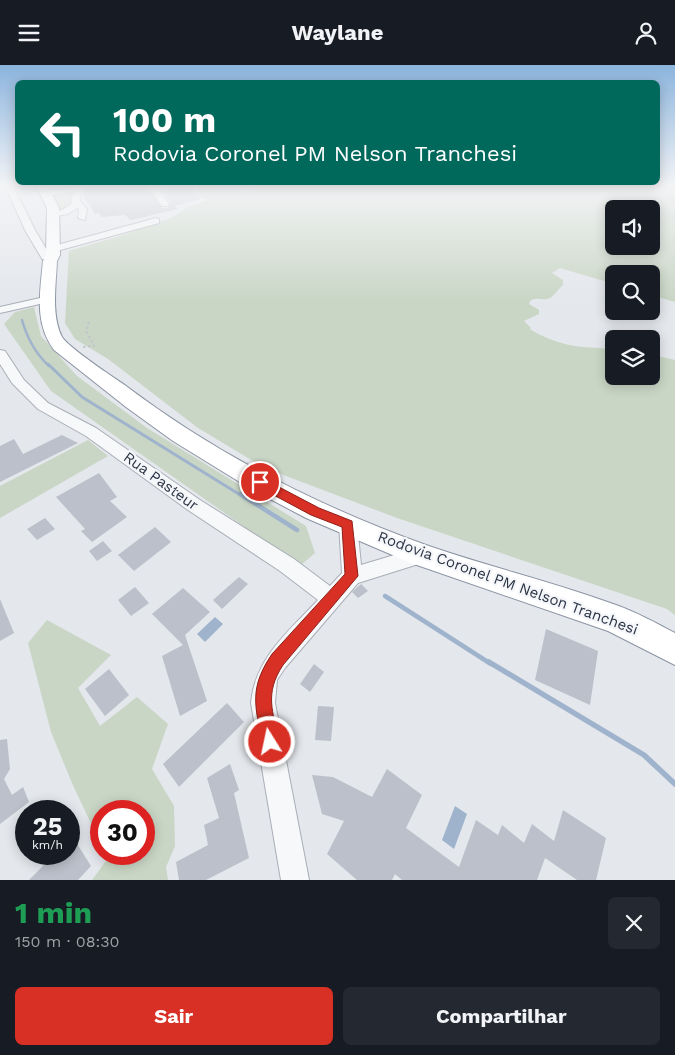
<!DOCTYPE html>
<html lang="pt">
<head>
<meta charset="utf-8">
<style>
	:root { --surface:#171b24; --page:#242831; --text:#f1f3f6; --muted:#9ea1a6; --accent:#d93025 }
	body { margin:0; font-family:"Work Sans",sans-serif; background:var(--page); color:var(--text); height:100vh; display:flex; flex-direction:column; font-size:19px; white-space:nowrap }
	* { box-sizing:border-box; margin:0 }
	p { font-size:16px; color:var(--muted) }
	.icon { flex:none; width:28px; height:28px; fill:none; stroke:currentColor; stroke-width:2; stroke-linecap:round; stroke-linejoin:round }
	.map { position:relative; height:815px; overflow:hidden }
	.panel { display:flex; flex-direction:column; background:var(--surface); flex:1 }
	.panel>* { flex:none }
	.top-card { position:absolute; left:15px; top:15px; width:645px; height:105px; border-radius:8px; box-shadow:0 2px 12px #0003; background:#00695c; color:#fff; overflow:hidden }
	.fabs { position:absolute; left:605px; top:135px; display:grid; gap:10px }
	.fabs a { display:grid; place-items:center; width:55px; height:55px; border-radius:8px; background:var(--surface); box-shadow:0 2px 12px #0003; font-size:25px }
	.speed { position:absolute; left:15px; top:735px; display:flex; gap:10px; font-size:25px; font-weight:700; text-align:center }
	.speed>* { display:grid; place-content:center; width:65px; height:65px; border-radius:50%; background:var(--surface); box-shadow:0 2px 12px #0003; line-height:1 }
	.speed small { font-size:12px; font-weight:400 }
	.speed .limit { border:8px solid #d22; background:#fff; color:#111 }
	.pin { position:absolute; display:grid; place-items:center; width:42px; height:42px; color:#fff; margin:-21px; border:2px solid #fff; border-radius:50%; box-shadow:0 1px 5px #0007 }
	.me { position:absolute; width:55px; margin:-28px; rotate:350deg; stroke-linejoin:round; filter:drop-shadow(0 0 4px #0008) }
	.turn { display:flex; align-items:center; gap:18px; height:105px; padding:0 15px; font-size:22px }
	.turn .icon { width:65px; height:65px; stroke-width:2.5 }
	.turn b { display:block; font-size:35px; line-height:42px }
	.round { display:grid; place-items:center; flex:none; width:52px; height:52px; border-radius:8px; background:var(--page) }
	.summary { display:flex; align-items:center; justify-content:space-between; height:85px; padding:0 15px }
	h1 { font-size:30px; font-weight:700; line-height:38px; color:#1e9e55 }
	.action { display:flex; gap:10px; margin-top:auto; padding:10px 15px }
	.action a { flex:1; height:58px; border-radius:8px; background:var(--accent); color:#fff; font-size:20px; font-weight:700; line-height:58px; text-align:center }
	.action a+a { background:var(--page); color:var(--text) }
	header { display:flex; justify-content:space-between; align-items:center; height:65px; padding:0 15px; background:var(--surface); font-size:22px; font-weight:700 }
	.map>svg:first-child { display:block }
	.green { fill:#c9d6c5; fill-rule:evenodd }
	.water { fill:#9fb4cc }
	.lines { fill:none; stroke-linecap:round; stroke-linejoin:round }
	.stream-far3 { stroke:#9fb4cc; stroke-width:2.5 }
	.stream-far2 { stroke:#9fb4cc; stroke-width:3 }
	.stream-far1 { stroke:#9fb4cc; stroke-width:4.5 }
	.stream { stroke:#9fb4cc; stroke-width:5.5 }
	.building { fill:#bbc0ca }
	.minor-casing { stroke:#a9aeb7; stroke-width:2 }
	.highway-casing { stroke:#8b94a3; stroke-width:2 }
	.path { stroke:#c2c5cb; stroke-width:2; stroke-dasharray:2.5 2.5; stroke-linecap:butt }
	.minor { fill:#f7f8fa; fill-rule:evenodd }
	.highway { fill:#fff; fill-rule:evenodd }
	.route { fill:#d93025; stroke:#8d1f18 }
	.labels { text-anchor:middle; stroke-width:4.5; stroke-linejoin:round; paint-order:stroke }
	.street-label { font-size:15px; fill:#2b3445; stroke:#f4f6f9 }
</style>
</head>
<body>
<header><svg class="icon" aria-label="menu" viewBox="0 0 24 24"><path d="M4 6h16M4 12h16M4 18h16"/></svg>Waylane<svg class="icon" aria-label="person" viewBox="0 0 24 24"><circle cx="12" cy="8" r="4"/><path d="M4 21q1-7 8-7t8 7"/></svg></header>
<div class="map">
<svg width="675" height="815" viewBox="0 0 675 815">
	<rect width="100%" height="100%" fill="#e4e7ec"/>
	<g class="green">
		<path d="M 200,121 L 219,121 L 221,122 L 218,125 C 224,127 227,125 233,125 C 247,125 246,131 260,121 L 675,121 L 675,237 L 651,230 L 651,209 L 614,209 L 614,219 L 560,203 L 552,208 L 563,215 L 563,220 C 558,224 553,233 547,234 C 540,235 536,232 530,236 L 529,239 L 539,245 L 539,249 L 524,256 L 531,263 L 530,264 C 543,273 567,281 583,282 C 594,283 602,282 614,286 L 614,311 L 651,311 L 651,293 L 653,290 L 675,295 L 675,550 L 667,544 L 397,453 L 265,403 L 198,363 L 108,294 L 75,274 L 65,258 L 69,186 L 123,170 L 171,153 L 188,142 L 206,135 L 195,129 ZM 614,144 L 651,144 L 651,181 L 614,181 Z"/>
		<path d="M 73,125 L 76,137 L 54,150 L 46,129 Z"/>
		<path d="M 34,242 L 41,271 L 77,311 L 147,363 L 306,461 L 315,488 L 300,501 L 51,326 L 4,259 L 15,247 Z"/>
		<path d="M 88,375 L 108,391 L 0,453 L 0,421 Z"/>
		<path d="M 47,555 L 111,590 L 78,623 L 100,661 L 137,632 L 168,659 L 152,704 L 174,741 L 175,781 L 166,802 L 168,815 L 92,815 L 108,793 L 106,789 L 144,789 L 144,746 L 101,746 L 101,780 L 72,718 L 51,667 L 28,578 Z"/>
	</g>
	<g class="water">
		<path d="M 215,552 L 223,559 L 205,577 L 197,569 Z"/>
		<path d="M 455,741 L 467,749 L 454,784 L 442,775 Z"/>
	</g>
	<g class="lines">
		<path class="stream-far3" d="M 22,255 C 27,273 35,288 49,301"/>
		<path class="stream-far2" d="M 48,299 L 82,332 L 242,431"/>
		<g class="stream-far1">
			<path d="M 240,429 L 297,465"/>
			<path d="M 385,531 L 491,599"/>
		</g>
		<path class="stream" d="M 489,597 L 644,690 L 675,719"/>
	</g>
	<g class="building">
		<path d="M 89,121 L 146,121 L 162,143 L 168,143 L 171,138 L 159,121 L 191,121 L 201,134 L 175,141 L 178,144 L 131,155 L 125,150 L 102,152 L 99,148 L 95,149 L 89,138 L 87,138 L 83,129 Z"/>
		<path d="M 62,370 L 78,378 L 0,417 L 0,381 L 14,374 L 23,389 Z"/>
		<path d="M 99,408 L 117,432 L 110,436 L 127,452 L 92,477 L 81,466 L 85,464 L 56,432 Z"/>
		<path d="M 45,453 L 55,464 L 37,475 L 27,464 Z"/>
		<path d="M 155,462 L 171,477 L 134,506 L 118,490 Z"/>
		<path d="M 103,476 L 112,486 L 97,496 L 89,486 Z"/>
		<path d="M 239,512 L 248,519 L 222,544 L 213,535 Z"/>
		<path d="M 361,519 L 368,526 L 358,533 L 352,527 Z"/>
		<path d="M 135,522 L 149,538 L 131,551 L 118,535 Z"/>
		<path d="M 183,523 L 210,547 L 185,570 L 207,636 L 180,651 L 162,591 L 183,580 L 152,549 Z"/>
		<path d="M 0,534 L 14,568 L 0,576 Z"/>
		<path d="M 546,564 L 598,586 L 590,640 L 535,615 Z"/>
		<path d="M 314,599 L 324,607 L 310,627 L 300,619 Z"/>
		<path d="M 109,604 L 129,630 L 105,651 L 85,624 Z"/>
		<path d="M 227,638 L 244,657 L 179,722 L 163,699 Z"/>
		<path d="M 318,641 L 334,642 L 331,676 L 315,675 Z"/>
		<path d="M 7,674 L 10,704 L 4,714 L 12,730 L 23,722 L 29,737 L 0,759 L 0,675 Z"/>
		<path d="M 230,699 L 239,725 L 234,728 L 249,793 L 206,815 L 179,815 L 176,797 L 208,780 L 204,760 L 219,753 L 207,713 Z"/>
		<path d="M 387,704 L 422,730 L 406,763 L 459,802 L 476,755 L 498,770 L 502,760 L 524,778 L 532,759 L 554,776 L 563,745 L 606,773 L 596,815 L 577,815 L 545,793 L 537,815 L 402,815 L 395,809 L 392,815 L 357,815 L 327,789 L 344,756 L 322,749 L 312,710 L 333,712 L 372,732 Z"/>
		<path d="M 69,766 L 91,801 L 78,815 L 29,815 L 55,789 L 69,789 Z"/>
	</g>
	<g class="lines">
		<defs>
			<g id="minor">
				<path d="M 5,121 L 13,121 L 35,165 L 51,192 L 50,194 L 42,194 L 41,192 L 25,165 Z"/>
				<path d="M 78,121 L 87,121 L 81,128 L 80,136 L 87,144 L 85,155 L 78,153 L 79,144 L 77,143 L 68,149 L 51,152 L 51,148 L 62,145 L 71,139 L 73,127 L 46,131 L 42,129 L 43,127 Z"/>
				<path d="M 148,121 L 156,121 L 169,139 L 168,141 L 162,141 Z"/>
				<path d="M 156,153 L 159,154 L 159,158 L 53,187 L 48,184 L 50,182 Z"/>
				<path d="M 49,231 L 55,234 L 53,236 L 0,248 L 0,242 Z"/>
				<path d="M 0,285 L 5,286 L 24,315 L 48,338 L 96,363 L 200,435 L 294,494 L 330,521 L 342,508 L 339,459 L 342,454 L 348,452 L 354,454 L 357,459 L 361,500 L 421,482 L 428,484 L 430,490 L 428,496 L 358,518 L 285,603 L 277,615 L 275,638 L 309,815 L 281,815 L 251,638 C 255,593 289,566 318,535 L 280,506 L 188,445 L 86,371 L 38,344 L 12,318 L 0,299 Z"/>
			</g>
			<path id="highway" d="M 36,121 L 48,121 L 59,143 L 60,190 L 57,196 C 56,219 51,250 62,272 C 69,283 113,312 126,321 C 216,389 320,442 426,480 C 489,502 554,517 616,540 C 636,547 656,558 675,568 L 675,600 L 608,566 L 411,498 L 306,453 L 251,424 L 173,376 L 126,342 L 54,285 C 34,258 40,228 43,196 L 46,190 L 47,143 Z"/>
		</defs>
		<use href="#minor" class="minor-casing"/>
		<use href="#highway" class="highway-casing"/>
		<path class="path" d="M 83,282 L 94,281 L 86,266 L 89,257"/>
		<use href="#minor" class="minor"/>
		<use href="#highway" class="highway"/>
	</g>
	<linearGradient id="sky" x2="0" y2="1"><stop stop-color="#8bb4dd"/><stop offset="0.51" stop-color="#f3f4f6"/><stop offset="1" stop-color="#f3f4f6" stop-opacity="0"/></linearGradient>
	<rect width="675" height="236" fill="url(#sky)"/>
	<path class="route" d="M 260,412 L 319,443 L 352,456 L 358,511 L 283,600 C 264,629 273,646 279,677 L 276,683 L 270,686 L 264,683 L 262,677 C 255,640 249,623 272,589 L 345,509 L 342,462 L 311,450 L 255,420 L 254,417 Z"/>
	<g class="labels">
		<g class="street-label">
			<text transform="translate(161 416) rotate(36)" y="5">Rua Pasteur</text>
			<text transform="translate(508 518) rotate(20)" y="5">Rodovia Coronel PM Nelson Tranchesi</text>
		</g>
	</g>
</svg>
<div class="fabs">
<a><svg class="icon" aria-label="sound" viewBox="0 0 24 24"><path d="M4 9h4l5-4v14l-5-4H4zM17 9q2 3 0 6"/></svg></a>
<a><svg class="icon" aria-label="search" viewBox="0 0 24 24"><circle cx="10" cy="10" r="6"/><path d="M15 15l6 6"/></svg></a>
<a><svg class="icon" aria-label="layers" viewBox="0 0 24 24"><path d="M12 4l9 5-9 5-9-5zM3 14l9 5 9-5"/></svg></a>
</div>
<div class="speed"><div>25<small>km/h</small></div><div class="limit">30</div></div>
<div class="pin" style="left:260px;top:417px;background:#d93025"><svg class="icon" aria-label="arrive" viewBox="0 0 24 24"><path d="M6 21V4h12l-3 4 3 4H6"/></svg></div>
<svg class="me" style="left:270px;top:677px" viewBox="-20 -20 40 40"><circle r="17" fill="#d93025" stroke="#fff" stroke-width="3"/><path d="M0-11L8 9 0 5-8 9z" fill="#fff"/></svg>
<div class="top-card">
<div class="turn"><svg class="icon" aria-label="left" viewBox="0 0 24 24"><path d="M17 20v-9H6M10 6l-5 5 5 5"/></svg><div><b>100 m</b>Rodovia Coronel PM Nelson Tranchesi</div></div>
</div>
</div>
<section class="panel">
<div class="summary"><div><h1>1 min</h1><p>150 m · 08:30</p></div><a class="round"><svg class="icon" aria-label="close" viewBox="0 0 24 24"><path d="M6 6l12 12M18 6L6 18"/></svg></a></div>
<div class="action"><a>Sair</a><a>Compartilhar</a></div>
</section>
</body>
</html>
